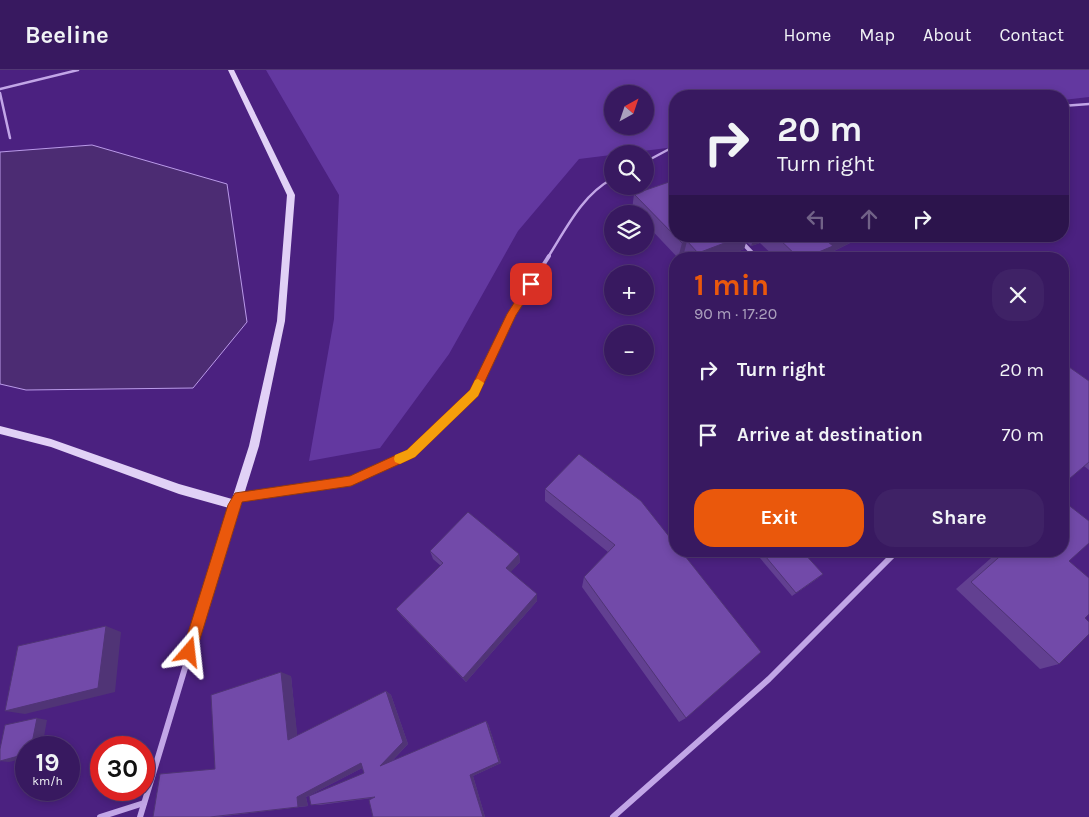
<!DOCTYPE html>
<html lang="en">
<head>
<meta charset="utf-8">
<style>
	:root { --surface:#381960; --page:#3f2266; --text:#f1f3f6; --muted:#aba0bd; --line:#523875; --accent:#ea580c }
	body { margin:0; font-family:Karla,sans-serif; background:var(--page); color:var(--text); height:100vh; display:flex; flex-direction:column; font-size:19px; white-space:nowrap }
	* { box-sizing:border-box; margin:0 }
	p { font-size:16px; color:var(--muted) }
	.icon { flex:none; width:28px; height:28px; fill:none; stroke:currentColor; stroke-width:2; stroke-linecap:round; stroke-linejoin:round }
	.map { position:relative; flex:1; overflow:hidden }
	.panel { position:absolute; left:669px; top:182px; width:400px; height:305px; display:flex; flex-direction:column; background:var(--surface); border-radius:20px; box-shadow:0 2px 8px #0003,0 0 0 1px var(--line) }
	.panel>* { flex:none }
	.top-card { position:absolute; left:669px; top:20px; width:400px; height:152px; border-radius:20px; box-shadow:0 2px 8px #0003,0 0 0 1px var(--line); background:#381960; color:var(--text); overflow:hidden }
	.needle { width:32px; rotate:40deg }
	.controls { position:absolute; left:604px; top:15px; display:grid; gap:10px }
	.controls a { display:grid; place-items:center; width:50px; height:50px; border-radius:50%; background:var(--surface); box-shadow:0 2px 8px #0003,0 0 0 1px var(--line); font-size:25px }
	.speed { position:absolute; left:15px; top:666px; display:flex; gap:10px; font-size:25px; font-weight:700; text-align:center }
	.speed>* { display:grid; place-content:center; width:65px; height:65px; border-radius:50%; background:var(--surface); box-shadow:0 2px 8px #0003,0 0 0 1px var(--line); line-height:1 }
	.speed small { font-size:12px; font-weight:400 }
	.speed .limit { border:8px solid #d22; background:#fff; color:#111 }
	.pin { position:absolute; display:grid; place-items:center; width:42px; height:42px; color:#fff; margin:-21px; border-radius:10px; box-shadow:0 2px 8px #0006 }
	.me { position:absolute; width:55px; margin:-28px; rotate:17deg; stroke-linejoin:round; filter:drop-shadow(0 0 4px #0008) }
	.turn { display:flex; align-items:center; gap:18px; height:105px; padding:0 25px; font-size:22px }
	.turn .icon { width:65px; height:65px; stroke-width:2.5 }
	.turn b { display:block; font-size:35px; line-height:42px }
	.lanes { display:flex; align-items:center; height:48px; padding:0 25px; background:#0003; justify-content:center; gap:25px; direction:ltr }
	.lanes .off { opacity:.35 }
	.round { display:grid; place-items:center; flex:none; width:52px; height:52px; border-radius:20px; background:var(--page) }
	.overview { display:flex; align-items:center; justify-content:space-between; height:85px; padding:0 25px }
	h1 { font-size:30px; font-weight:700; line-height:38px; color:var(--accent) }
	.cta { display:flex; gap:10px; margin-top:auto; padding:10px 25px }
	.cta a { flex:1; height:58px; border-radius:20px; background:var(--accent); color:#fff; font-size:20px; font-weight:700; line-height:58px; text-align:center }
	.cta a+a { background:var(--page); color:var(--text) }
	ul { padding:0; list-style:none }
	li { display:flex; align-items:center; gap:15px; height:65px; padding:0 25px }
	li div { flex:1 }
	li b { display:block; font-size:19px }
	li em { font-style:normal }
	header { display:flex; align-items:center; gap:30px; box-sizing:border-box; height:70px; padding:0 25px; background:var(--surface); border-bottom:1px solid var(--line) }
	header strong { font-size:24px }
	nav { display:flex; gap:28px; margin-inline-start:auto; font-size:18px }
	.map>svg:first-child { display:block }
	.green { fill:#6338a0; fill-rule:evenodd }
	.water { fill:#4c2c73; stroke:#ba9ae9 }
	.lines { fill:none; stroke-linecap:round; stroke-linejoin:round }
	.lane-far1 { stroke:#c2a6e7; stroke-width:2.5 }
	.lane { stroke:#c2a6e7; stroke-width:4 }
	.street-far2 { stroke:#c2a6e7; stroke-width:4 }
	.street-far1 { stroke:#c2a6e7; stroke-width:4.5 }
	.street { stroke:#c2a6e7; stroke-width:6 }
	.secondary { fill:#e1d1f6; fill-rule:evenodd }
	.wall { fill:#624091 }
	.shaded-wall { fill:#503476 }
	.building { fill:#724aa9; stroke:#503476 }
	.route { fill:#ea580c; stroke:#983908 }
	.slow { fill:#f59e0b }
</style>
</head>
<body>
<header>
<strong>Beeline</strong>
<nav><a>Home</a><a>Map</a><a>About</a><a>Contact</a></nav>
</header>
<div class="map">
<svg width="1089" height="747" viewBox="0 0 1089 747">
	<rect width="100%" height="100%" fill="#4b2180"/>
	<path class="green" d="M 266,0 L 1089,0 L 1089,27 L 1063,30 L 1062,26 L 675,26 L 675,77 L 579,89 L 518,161 L 449,284 L 380,378 L 309,391 L 334,249 L 339,125 ZM 612,24 L 645,24 L 645,56 L 612,56 Z"/>
	<path class="water" d="M 92,75 L 227,114 L 247,252 L 193,318 L 26,320 L 0,314 L 0,82 Z"/>
	<g class="lines">
		<g class="lane-far1">
			<path d="M 0,19 L 78,0"/>
			<path d="M 0,23 L 10,68"/>
			<path d="M 1062,36 L 1089,34"/>
			<path d="M 645,92 L 675,76"/>
			<path d="M 548,187 C 566,159 582,125 612,109"/>
		</g>
		<path class="lane" d="M 239,427 L 351,411 L 411,384 L 474,323 L 512,244 L 549,186"/>
		<path class="street-far2" d="M 736,166 L 756,187"/>
		<path class="street-far1" d="M 755,186 L 758,189"/>
		<g class="street">
			<path d="M 100,747 L 144,733"/>
			<path d="M 140,747 L 217,492"/>
			<path d="M 613,747 L 769,609 L 897,481"/>
		</g>
		<path class="secondary" d="M 228,0 L 234,0 L 295,125 L 285,251 L 259,376 L 223,492 L 221,496 L 217,497 L 213,496 L 211,492 L 229,438 L 179,424 L 51,377 L 0,364 L 0,356 L 51,369 L 179,414 L 232,429 L 249,376 L 277,251 L 287,125 Z"/>
	</g>
	<g class="wall">
		<path d="M 634,124 L 675,166 L 864,166 L 830,183 L 826,189 L 777,189 L 760,173 L 751,176 L 746,172 L 744,179 L 720,189 L 685,189 L 683,187 L 678,188 L 645,153 L 645,144 L 636,144 L 632,140 Z"/>
		<path d="M 1089,311 L 1089,400 L 1084,396 Z"/>
		<path d="M 579,384 L 686,648 L 679,652 L 582,517 L 584,507 L 608,482 L 545,431 L 545,419 Z"/>
		<path d="M 430,481 L 519,484 L 520,492 L 510,502 L 537,531 L 466,612 L 401,545 L 396,539 L 441,496 L 433,489 Z"/>
		<path d="M 754,481 L 802,481 L 818,508 L 792,526 Z"/>
		<path d="M 999,481 L 1062,481 L 1069,491 L 1085,548 L 1059,594 L 1040,599 L 956,519 Z"/>
		<path d="M 291,606 L 297,666 L 386,621 L 391,625 L 408,674 L 392,691 L 486,651 L 488,654 L 501,693 L 473,706 L 485,747 L 373,747 L 372,728 L 320,735 L 311,735 L 364,703 L 362,698 L 306,727 L 308,736 L 217,747 L 153,747 L 215,699 Z"/>
	</g>
	<g class="shaded-wall">
		<path d="M 743,166 L 748,166 L 744,179 L 720,189 L 697,189 L 698,183 Z"/>
		<path d="M 755,166 L 763,166 L 760,173 L 751,176 Z"/>
		<path d="M 840,166 L 864,166 L 830,183 L 826,189 L 802,189 L 828,172 Z"/>
		<path d="M 687,171 L 683,187 L 678,188 L 682,173 Z"/>
		<path d="M 519,484 L 520,492 L 507,506 L 506,498 Z"/>
		<path d="M 537,524 L 537,531 L 466,612 L 463,608 Z"/>
		<path d="M 106,556 L 121,562 L 115,622 L 25,644 L 5,641 Z"/>
		<path d="M 281,602 L 291,606 L 298,672 L 288,670 Z"/>
		<path d="M 386,621 L 391,625 L 408,674 L 386,697 L 380,696 Z"/>
		<path d="M 37,648 L 47,650 L 42,678 L 31,678 Z"/>
		<path d="M 486,651 L 488,654 L 501,693 L 473,706 L 485,747 L 483,747 L 470,705 Z"/>
		<path d="M 26,684 L 26,688 L 9,692 L 0,691 Z"/>
		<path d="M 361,693 L 368,695 L 306,727 L 308,736 L 298,737 L 297,727 Z"/>
	</g>
	<g class="building">
		<path d="M 675,110 L 675,166 L 634,124 Z"/>
		<path d="M 675,166 L 743,166 L 698,183 L 687,171 L 682,173 Z"/>
		<path d="M 776,166 L 840,166 L 828,172 L 833,176 L 802,189 L 800,189 Z"/>
		<path d="M 1062,292 L 1089,311 L 1089,392 L 1062,415 Z"/>
		<path d="M 579,384 L 641,431 L 675,474 L 675,481 L 681,481 L 761,582 L 686,648 L 584,507 L 615,475 L 545,419 Z"/>
		<path d="M 1062,430 L 1089,451 L 1089,473 L 1069,491 L 1089,508 L 1089,544 L 1085,548 L 1089,552 L 1089,564 L 1059,594 L 971,512 L 1006,481 L 1062,481 Z"/>
		<path d="M 468,442 L 519,484 L 506,498 L 537,524 L 463,608 L 396,539 L 443,493 L 430,481 Z"/>
		<path d="M 761,481 L 802,481 L 823,504 L 796,523 Z"/>
		<path d="M 106,556 L 98,618 L 5,641 L 18,576 Z"/>
		<path d="M 281,602 L 288,670 L 386,621 L 403,672 L 380,696 L 486,651 L 499,692 L 470,705 L 483,747 L 373,747 L 369,730 L 375,727 L 311,735 L 309,726 L 364,703 L 361,693 L 297,727 L 298,737 L 210,747 L 153,747 L 160,704 L 215,699 L 211,625 Z"/>
		<path d="M 37,648 L 31,678 L 26,678 L 26,684 L 0,691 L 0,679 L 5,655 Z"/>
	</g>
	<path class="route" d="M 531,210 L 536,214 L 516,245 L 478,326 L 415,387 L 351,416 L 242,432 L 196,582 L 194,587 L 189,589 L 184,587 L 182,582 L 228,435 L 235,423 L 350,406 L 407,380 L 470,320 L 507,244 L 528,211 Z"/>
	<path class="slow" d="M 478,309 L 484,313 L 478,326 L 415,387 L 400,394 L 395,392 L 394,389 L 395,385 L 407,380 L 470,320 L 475,310 Z"/>
</svg>
<div class="controls">
<a><svg class="needle" viewBox="-14 -14 28 28"><path d="M0-13l5 13h-10z" fill="#e53935"/><path d="M0 13l5-13h-10z" fill="#aba0bd"/></svg></a>
<a><svg class="icon" aria-label="search" viewBox="0 0 24 24"><circle cx="10" cy="10" r="6"/><path d="M15 15l6 6"/></svg></a>
<a><svg class="icon" aria-label="layers" viewBox="0 0 24 24"><path d="M12 4l9 5-9 5-9-5zM3 14l9 5 9-5"/></svg></a>
<a>+</a>
<a>−</a>
</div>
<div class="speed"><div>19<small>km/h</small></div><div class="limit">30</div></div>
<div class="pin" style="left:531px;top:214px;background:#d93025"><svg class="icon" aria-label="arrive" viewBox="0 0 24 24"><path d="M6 21V4h12l-3 4 3 4H6"/></svg></div>
<svg class="me" style="left:189px;top:582px" viewBox="-20 -20 40 40"><path d="M0-17L14 15 0 8-14 15z" fill="#ea580c" stroke="#fff" stroke-width="4"/></svg>
<div class="top-card">
<div class="turn"><svg class="icon" aria-label="right" viewBox="0 0 24 24"><path d="M7 20v-9h11M14 6l5 5-5 5"/></svg><div><b>20 m</b>Turn right</div></div>
<div class="lanes"><svg class="icon off" aria-label="left" viewBox="0 0 24 24"><path d="M17 20v-9H6M10 6l-5 5 5 5"/></svg><svg class="icon off" aria-label="ahead" viewBox="0 0 24 24"><path d="M12 20V5M6 11l6-6 6 6"/></svg><svg class="icon" aria-label="right" viewBox="0 0 24 24"><path d="M7 20v-9h11M14 6l5 5-5 5"/></svg></div>
</div>
<section class="panel">
<div class="overview"><div><h1>1 min</h1><p>90 m · 17:20</p></div><a class="round"><svg class="icon" aria-label="close" viewBox="0 0 24 24"><path d="M6 6l12 12M18 6L6 18"/></svg></a></div>
<ul>
<li><svg class="icon" aria-label="right" viewBox="0 0 24 24"><path d="M7 20v-9h11M14 6l5 5-5 5"/></svg><div><b>Turn right</b></div><em>20 m</em></li>
<li><svg class="icon" aria-label="arrive" viewBox="0 0 24 24"><path d="M6 21V4h12l-3 4 3 4H6"/></svg><div><b>Arrive at destination</b></div><em>70 m</em></li>
</ul>
<div class="cta"><a>Exit</a><a>Share</a></div>
</section>
</div>
</body>
</html>
